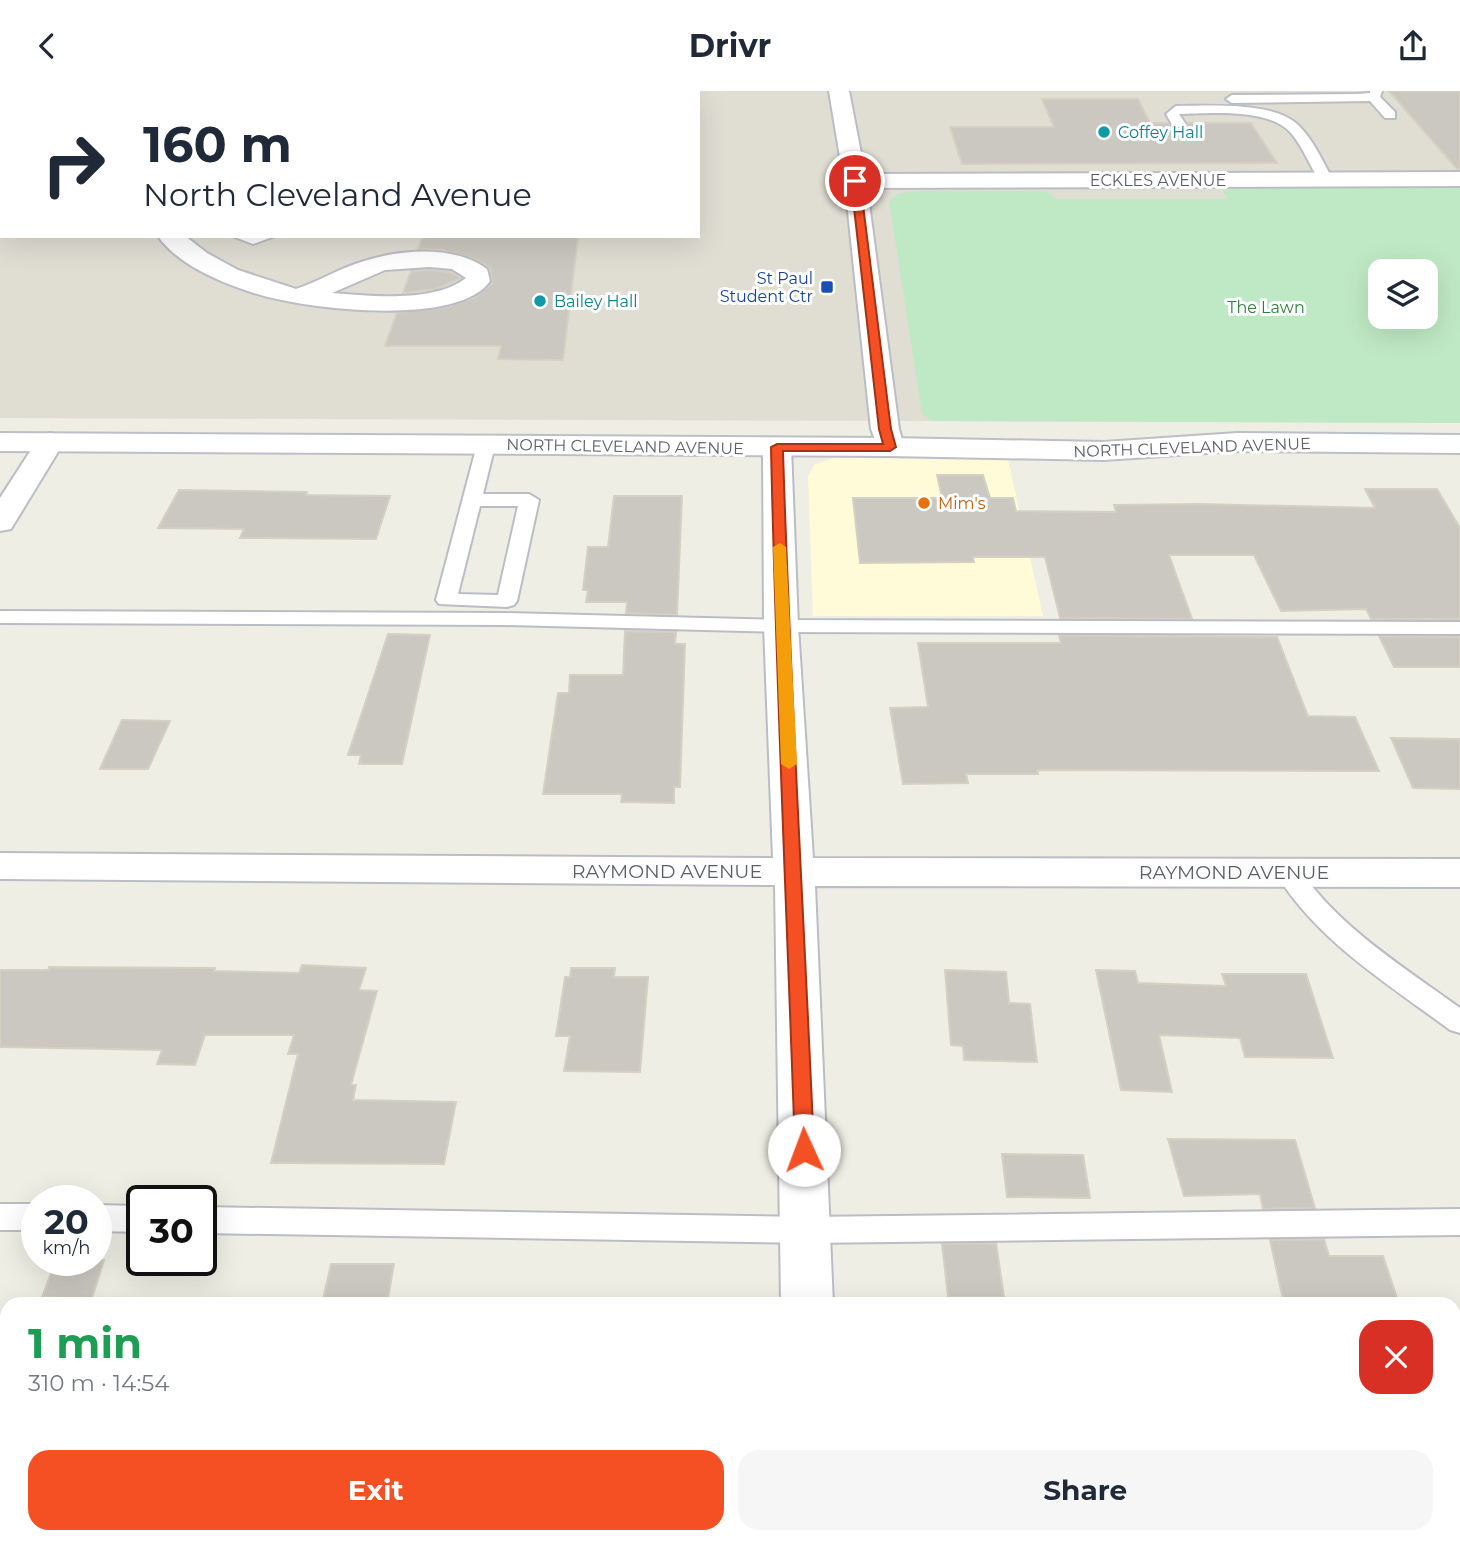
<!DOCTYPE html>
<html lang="en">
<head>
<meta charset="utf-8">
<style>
	:root { --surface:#fff; --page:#f6f6f7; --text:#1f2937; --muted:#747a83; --accent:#f54f24 }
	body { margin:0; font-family:Montserrat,sans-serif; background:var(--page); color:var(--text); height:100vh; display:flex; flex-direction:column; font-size:26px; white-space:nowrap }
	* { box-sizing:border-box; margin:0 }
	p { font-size:23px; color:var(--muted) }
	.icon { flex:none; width:38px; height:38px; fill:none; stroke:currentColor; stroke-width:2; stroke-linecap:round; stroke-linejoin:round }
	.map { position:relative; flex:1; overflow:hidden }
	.sheet { position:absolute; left:0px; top:1206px; width:1461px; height:247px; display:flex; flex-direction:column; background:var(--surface); border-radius:21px 21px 0 0; box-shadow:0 7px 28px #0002 }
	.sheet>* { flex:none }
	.banner { position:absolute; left:0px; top:0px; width:700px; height:147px; box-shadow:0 7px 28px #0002; background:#fff; color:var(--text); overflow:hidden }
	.controls { position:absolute; left:1368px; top:168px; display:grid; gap:14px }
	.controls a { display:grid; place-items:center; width:70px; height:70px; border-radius:14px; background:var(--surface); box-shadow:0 7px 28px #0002; font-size:35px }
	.speed { position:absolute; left:21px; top:1094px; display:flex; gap:14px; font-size:35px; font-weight:700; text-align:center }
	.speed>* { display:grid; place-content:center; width:91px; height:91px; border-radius:50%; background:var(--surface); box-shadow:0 7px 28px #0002; line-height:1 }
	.speed small { font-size:18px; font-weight:400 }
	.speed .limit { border:4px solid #111; border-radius:10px; background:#fff; color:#111 }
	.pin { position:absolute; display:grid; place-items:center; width:60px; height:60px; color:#fff; margin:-30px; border:4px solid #fff; border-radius:50%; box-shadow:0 2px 7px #0007 }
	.me { position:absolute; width:77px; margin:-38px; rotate:358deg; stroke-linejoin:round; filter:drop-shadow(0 0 5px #0008) }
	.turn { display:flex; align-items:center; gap:24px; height:147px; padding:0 28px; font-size:32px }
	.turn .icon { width:91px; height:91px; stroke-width:2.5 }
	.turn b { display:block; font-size:49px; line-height:60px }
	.round { display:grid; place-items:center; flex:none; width:74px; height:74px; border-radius:21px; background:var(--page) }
	.head { display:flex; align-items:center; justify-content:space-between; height:119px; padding:0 28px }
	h1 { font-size:42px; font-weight:700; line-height:52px; color:#1e9e55 }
	.action { display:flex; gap:14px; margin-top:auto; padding:14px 28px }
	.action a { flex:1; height:80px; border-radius:21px; background:var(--accent); color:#fff; font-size:28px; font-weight:700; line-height:80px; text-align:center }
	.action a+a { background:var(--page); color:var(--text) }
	header { display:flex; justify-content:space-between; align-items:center; height:91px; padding:0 28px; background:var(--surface); font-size:32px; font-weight:700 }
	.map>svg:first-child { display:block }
	.commercial { fill:#fffbd9 }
	.education { fill:#e0ded3; fill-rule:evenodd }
	.green { fill:#bfe9c4; fill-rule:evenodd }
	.building { fill:#cbc8c1; stroke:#d5d1c2; stroke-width:2 }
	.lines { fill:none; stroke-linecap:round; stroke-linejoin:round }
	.lane-casing { stroke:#bbbdc4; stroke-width:4 }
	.street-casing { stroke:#bbbdc4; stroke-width:4 }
	.secondary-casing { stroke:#bcbfc6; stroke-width:4 }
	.lane { fill:#fff; fill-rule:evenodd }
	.street { fill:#fff; fill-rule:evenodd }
	.secondary { fill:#fff; fill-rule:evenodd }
	.route { fill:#f54f24; stroke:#9f3317; stroke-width:2 }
	.slow { fill:#f59e0b }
	.culture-dot { fill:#0f9aa8; stroke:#fff; stroke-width:2.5 }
	.transit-dot { fill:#1a4fb4; stroke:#fff; stroke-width:2.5 }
	.food-dot { fill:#e8710a; stroke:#fff; stroke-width:2.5 }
	.labels { text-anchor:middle; stroke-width:6; stroke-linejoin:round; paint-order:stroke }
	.far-culture-label { font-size:16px; fill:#0d838f; stroke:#fff; text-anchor:start }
	.far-street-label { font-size:16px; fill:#5c5f66; stroke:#fff }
	.far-transit-label { font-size:16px; fill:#164399; stroke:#fff; text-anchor:end }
	.far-park-label { font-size:16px; fill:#2e823c; stroke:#fff }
	.far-food-label { font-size:16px; fill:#c56008; stroke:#fff; text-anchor:start }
	.street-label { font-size:19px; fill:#5c5f66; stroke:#fff }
</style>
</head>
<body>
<header><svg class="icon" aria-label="back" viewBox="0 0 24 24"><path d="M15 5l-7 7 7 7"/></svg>Drivr<svg class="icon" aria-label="share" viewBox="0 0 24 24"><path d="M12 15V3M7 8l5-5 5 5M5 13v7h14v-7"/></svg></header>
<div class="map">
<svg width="1460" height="1451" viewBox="0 0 1460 1451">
	<rect width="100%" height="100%" fill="#efeee4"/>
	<path class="commercial" d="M 833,367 L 1008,369 L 1043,525 L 813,525 L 808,385 L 814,374 Z"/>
	<path class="education" d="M 0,0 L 1460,0 L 1460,332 L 0,327 ZM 2,2 L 698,2 L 698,145 L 2,145 ZM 1381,180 L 1426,180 L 1426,226 L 1381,226 Z"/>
	<path class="green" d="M 1221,96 L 1460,96 L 1460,332 L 933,330 L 922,323 L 889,110 L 898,103 L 914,100 L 1046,100 L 1057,108 L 1227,108 ZM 1381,180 L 1426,180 L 1426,226 L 1381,226 Z"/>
	<g class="building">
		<path d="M 1389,0 L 1460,0 L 1460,78 L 1457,78 Z"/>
		<path d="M 1042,8 L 1138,8 L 1150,32 L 1168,32 L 1177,39 L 1187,32 L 1251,32 L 1277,72 L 962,73 L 950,36 L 1054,36 Z"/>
		<path d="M 423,145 L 578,145 L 563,269 L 498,268 L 501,255 L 385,255 L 397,222 L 447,216 L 474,207 L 492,192 L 490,177 L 475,168 L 442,159 L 418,158 Z"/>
		<path d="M 429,179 L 451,181 L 461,187 L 436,198 L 403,202 L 411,180 Z"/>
		<path d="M 937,384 L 983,384 L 990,407 L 1013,407 L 1016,420 L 1116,421 L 1114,414 L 1200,413 L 1375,417 L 1365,398 L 1437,398 L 1460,437 L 1460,528 L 1371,528 L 1366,518 L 1281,520 L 1254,464 L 1169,464 L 1192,528 L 1060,527 L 1045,466 L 973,466 L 974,471 L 860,472 L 853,407 L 942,407 Z"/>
		<path d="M 179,399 L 307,401 L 306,404 L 390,405 L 376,448 L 240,447 L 244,438 L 158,437 Z"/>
		<path d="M 614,405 L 682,405 L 677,524 L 626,522 L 627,511 L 586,511 L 588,499 L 583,499 L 588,456 L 608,456 Z"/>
		<path d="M 625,540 L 676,541 L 675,553 L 685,553 L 680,696 L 674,696 L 674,712 L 621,711 L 622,703 L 543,703 L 558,602 L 569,602 L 570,584 L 623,584 Z"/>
		<path d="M 388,543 L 430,544 L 402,673 L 359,673 L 361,664 L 348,664 Z"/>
		<path d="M 1065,544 L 1277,546 L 1308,625 L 1355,626 L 1379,680 L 1037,679 L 1038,683 L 966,683 L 968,692 L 903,693 L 890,617 L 928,616 L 918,552 L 1061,552 L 1059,545 Z"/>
		<path d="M 1379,545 L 1460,546 L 1460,576 L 1394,576 Z"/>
		<path d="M 122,629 L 170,630 L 148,678 L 100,678 Z"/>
		<path d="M 1391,647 L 1460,648 L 1460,698 L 1413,697 Z"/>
		<path d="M 302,874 L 366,877 L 359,899 L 377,900 L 351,994 L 356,994 L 353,1009 L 456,1011 L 444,1073 L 271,1072 L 298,963 L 288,963 L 294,944 L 205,944 L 195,974 L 157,973 L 162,959 L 0,956 L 0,879 L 48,879 L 49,876 L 215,877 L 214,880 L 299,882 Z"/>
		<path d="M 571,877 L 615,877 L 614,886 L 648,886 L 640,981 L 564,980 L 570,945 L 556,945 L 565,886 L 570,886 Z"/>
		<path d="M 945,879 L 1006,881 L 1009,912 L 1030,913 L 1037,971 L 964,969 L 963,955 L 951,954 Z"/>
		<path d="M 1096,879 L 1135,880 L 1138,892 L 1226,895 L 1222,883 L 1306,883 L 1333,967 L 1245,966 L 1240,947 L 1159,944 L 1172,1001 L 1121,999 Z"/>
		<path d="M 1168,1048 L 1295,1049 L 1315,1117 L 1263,1118 L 1260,1103 L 1184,1105 Z"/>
		<path d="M 1002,1063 L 1083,1064 L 1090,1107 L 1007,1106 Z"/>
		<path d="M 1324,1148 L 1329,1165 L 1383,1165 L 1399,1213 L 1284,1213 L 1270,1149 Z"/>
		<path d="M 996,1152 L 1004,1206 L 948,1206 L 942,1153 Z"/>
		<path d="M 56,1169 L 104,1169 L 92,1207 L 42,1206 Z"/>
		<path d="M 331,1173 L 394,1173 L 387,1213 L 322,1213 Z"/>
	</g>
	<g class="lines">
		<defs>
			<g id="lane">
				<path d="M 1370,0 L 1382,0 L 1380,6 L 1395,21 L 1395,27 L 1385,27 L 1370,10 L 1232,12 L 1226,8 L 1232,4 L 1357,3 L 1370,2 Z"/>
				<path d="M 1176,15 C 1209,15 1273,10 1298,34 C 1313,48 1323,71 1333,89 L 1331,92 L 1321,92 C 1310,76 1303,55 1290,41 C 1268,17 1209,22 1179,23 L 1185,32 L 1178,36 L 1173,35 L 1166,23 Z"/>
				<path d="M 232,145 L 275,145 L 253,153 Z"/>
				<path d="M 486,348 L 495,354 L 483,403 L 529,403 L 539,409 L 517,510 L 514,514 L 507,516 L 439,513 L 436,509 L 477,354 ZM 480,415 L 518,415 L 498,504 L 458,503 Z"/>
				<path d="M 0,520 L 504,522 L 781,529 L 1460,531 L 1460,543 L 781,541 L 504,534 L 0,532 Z"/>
				<path d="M 1288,772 L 1297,775 C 1338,836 1402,875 1460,917 L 1460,942 L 1450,939 C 1387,892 1317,850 1275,781 L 1279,775 Z"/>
				<rect x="0" y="1113" width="37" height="26"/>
				<path d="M 96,1114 L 142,1115 L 142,1141 L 96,1140 Z"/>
				<path d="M 201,1116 L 807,1126 L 1460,1118 L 1460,1144 L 807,1152 L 201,1142 Z"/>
			</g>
			<g id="street">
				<path d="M 269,0 L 289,0 L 291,2 L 270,2 Z"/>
				<path d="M 647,0 L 678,0 L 645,2 Z"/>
				<path d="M 829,0 L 849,0 L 865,83 L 1460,81 L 1460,95 L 867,97 L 899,338 L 904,356 L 900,362 L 890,365 L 880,362 L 871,338 L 846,102 Z"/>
				<path d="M 158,145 L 185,145 L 207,162 L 238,179 L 296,198 C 318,191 338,178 361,171 C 398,159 453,153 487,178 L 490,190 C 458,237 302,218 254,202 C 222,192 178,174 158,145 ZM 429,176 L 452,178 L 466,187 C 434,212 370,205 332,202 L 385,179 Z"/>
				<path d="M 50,342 L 60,345 L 64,351 L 11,438 L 0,440 L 0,407 L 40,345 Z"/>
				<path d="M 777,347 L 787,350 L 791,356 L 798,535 L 813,767 L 1460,768 L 1460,796 L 815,795 L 833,1213 L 781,1213 L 775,794 L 0,788 L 0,762 L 773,767 L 764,535 L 763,356 L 767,350 Z"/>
				<path d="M 778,1446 L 835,1446 L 836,1451 L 778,1451 Z"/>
			</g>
			<path id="secondary" d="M 0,342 L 890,347 L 1104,351 L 1237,342 L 1460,344 L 1460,362 L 1237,360 L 1104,369 L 890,365 L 0,360 Z"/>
		</defs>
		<use href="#lane" class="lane-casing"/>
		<use href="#street" class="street-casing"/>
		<use href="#secondary" class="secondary-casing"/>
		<use href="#lane" class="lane"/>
		<use href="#street" class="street"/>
		<use href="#secondary" class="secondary"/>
	</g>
	<path class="route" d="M 855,87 L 860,90 L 891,338 L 896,356 L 890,360 L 783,360 C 790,593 804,826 814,1059 L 811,1065 L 804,1067 L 798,1065 L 795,1059 C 787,825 776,591 771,356 L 777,353 L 883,353 L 879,338 L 851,90 Z"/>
	<path class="slow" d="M 780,452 L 786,456 L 797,673 L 789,678 L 781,673 L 773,456 Z"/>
	<g class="culture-dot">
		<circle cx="1104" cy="41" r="7"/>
		<circle cx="540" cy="210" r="7"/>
	</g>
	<rect class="transit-dot" x="820" y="189" width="14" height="14" rx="3.5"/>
	<circle class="food-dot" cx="924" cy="412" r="7"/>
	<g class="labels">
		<g class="far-culture-label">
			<text x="1118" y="47">Coffey Hall</text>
			<text x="554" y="216">Bailey Hall</text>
		</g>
		<g class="far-street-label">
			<text x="1158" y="95">ECKLES AVENUE</text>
			<text transform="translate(625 355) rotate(1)" y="6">NORTH CLEVELAND AVENUE</text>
			<text transform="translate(1192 356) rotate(-2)" y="6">NORTH CLEVELAND AVENUE</text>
		</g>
		<g class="far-transit-label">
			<text x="813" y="193">St Paul<tspan x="813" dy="18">Student Ctr</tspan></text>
		</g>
		<g class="far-park-label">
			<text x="1266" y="222">The Lawn</text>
		</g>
		<g class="far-food-label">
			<text x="938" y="418">Mim's</text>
		</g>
		<g class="street-label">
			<text x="667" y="787">RAYMOND AVENUE</text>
			<text x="1234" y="788">RAYMOND AVENUE</text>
		</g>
	</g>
</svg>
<div class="controls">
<a><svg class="icon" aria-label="layers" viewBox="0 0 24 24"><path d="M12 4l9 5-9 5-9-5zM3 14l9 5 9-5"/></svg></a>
</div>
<div class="speed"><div>20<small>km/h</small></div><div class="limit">30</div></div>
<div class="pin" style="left:855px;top:90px;background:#d93025"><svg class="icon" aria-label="arrive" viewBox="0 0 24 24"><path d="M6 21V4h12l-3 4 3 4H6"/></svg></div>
<svg class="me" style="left:804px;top:1059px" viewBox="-20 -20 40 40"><circle r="19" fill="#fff"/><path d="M0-13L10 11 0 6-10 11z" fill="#f54f24"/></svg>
<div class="banner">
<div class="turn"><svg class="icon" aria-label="right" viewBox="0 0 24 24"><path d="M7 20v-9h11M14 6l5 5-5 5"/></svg><div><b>160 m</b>North Cleveland Avenue</div></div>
</div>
<section class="sheet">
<div class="head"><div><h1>1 min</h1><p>310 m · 14:54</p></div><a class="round" style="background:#d93025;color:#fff"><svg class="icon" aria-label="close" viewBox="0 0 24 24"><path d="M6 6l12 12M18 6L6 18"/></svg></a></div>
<div class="action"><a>Exit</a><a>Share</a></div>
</section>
</div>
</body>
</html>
